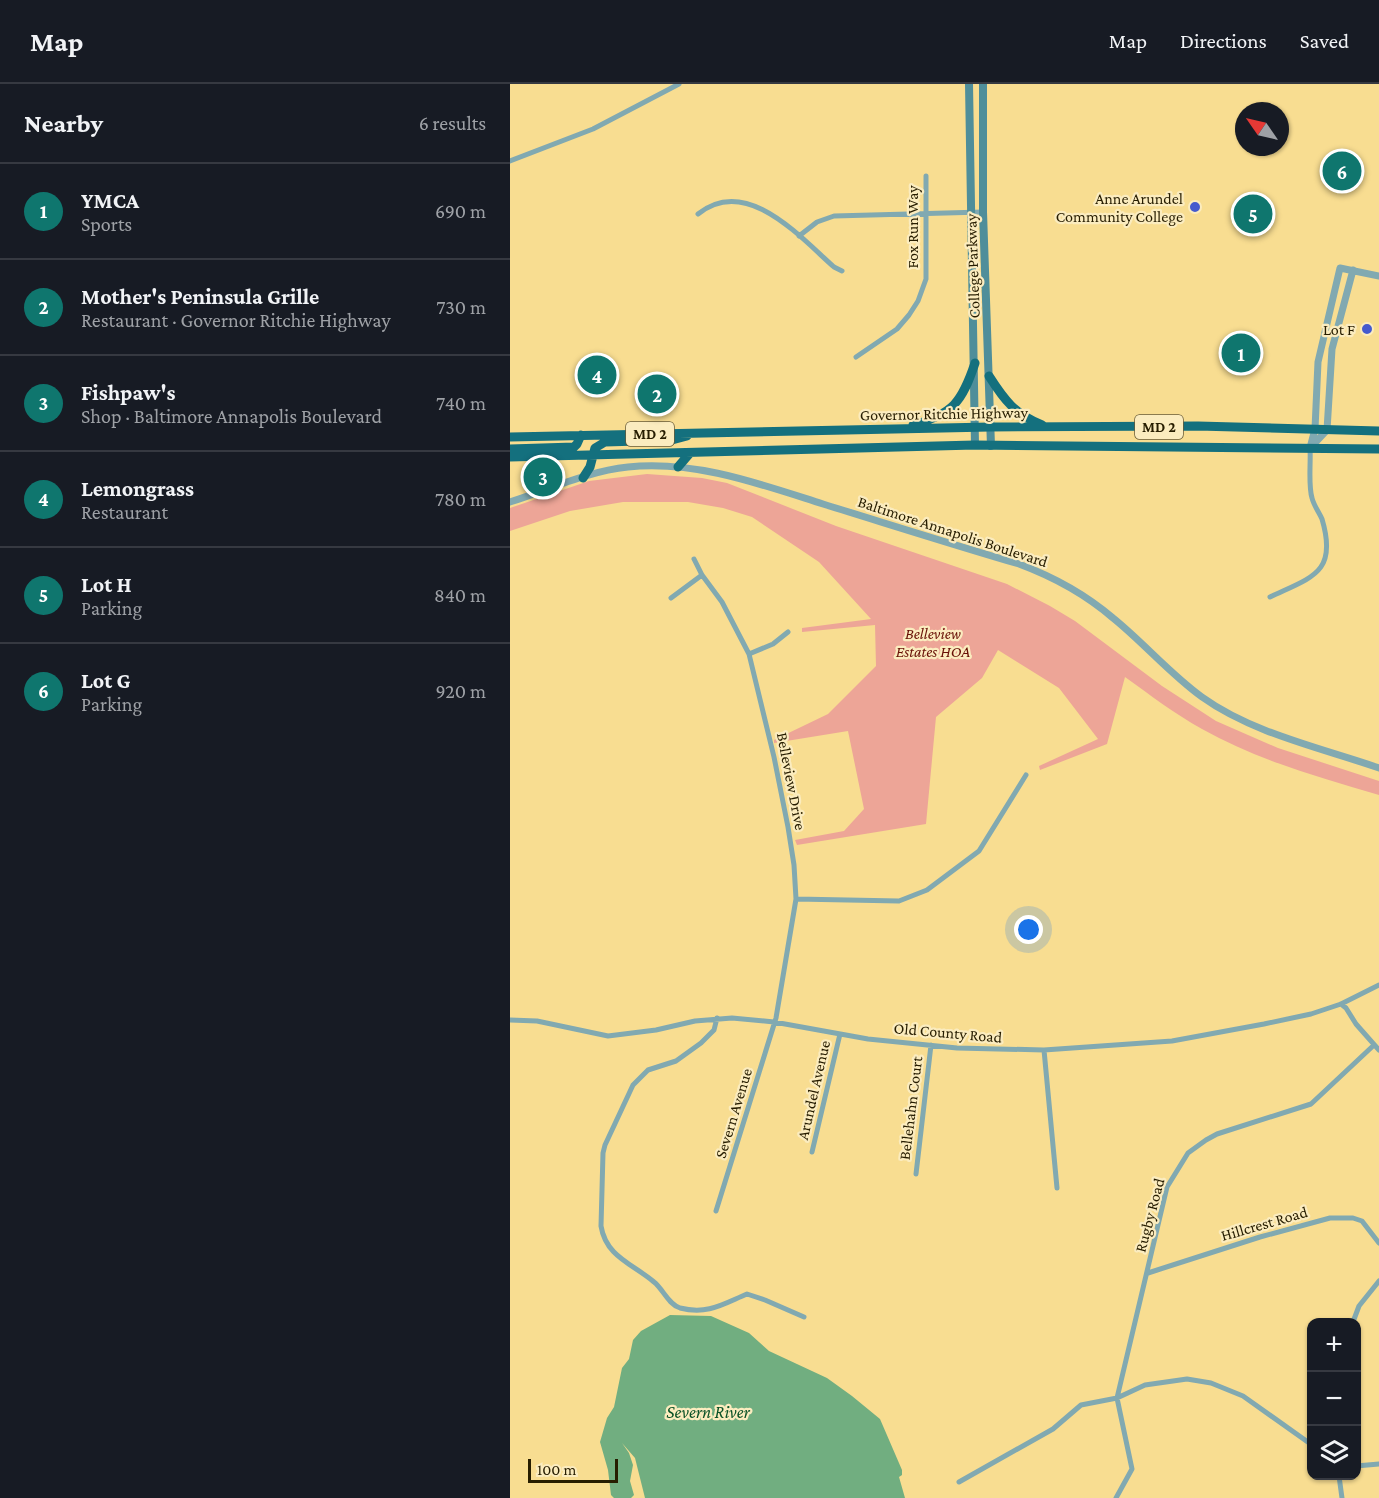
<!DOCTYPE html>
<meta charset="utf-8">
<style>
:root{--surface:#171b24;--page:#20242c;--text:#f1f3f6;--muted:#9ea1a6;--line:#363941;--accent:#0f766e}
body{margin:0;font-family:"Crimson Pro",serif;background:var(--page);color:var(--text)}
.controls{position:absolute;right:18px;bottom:18px;display:grid;overflow:hidden;border-radius:12px;box-shadow:0 2px 4px #0004}
.controls button{width:54px;height:54px;display:grid;place-items:center;padding:0;border:0;border-bottom:2px solid var(--line);background:var(--surface);color:var(--text);font:30px sans-serif}
.compass{position:absolute;left:725px;top:18px;width:54px;height:54px;border-radius:50%;background:var(--surface);box-shadow:0 2px 4px #0004;rotate:304deg}
.scale{position:absolute;left:18px;bottom:15px;width:90px;box-sizing:border-box;padding-left:6px;border:3px solid #271d00;border-top:0;font-size:16px;line-height:21px;white-space:nowrap;color:#271d00;-webkit-text-stroke:4px #fbecbf;paint-order:stroke}
.you{position:absolute;left:519px;top:846px;width:21px;height:21px;margin:-15px;border:4px solid #fff;border-radius:50%;background:#1a73e8;box-shadow:0 0 0 9px #1a73e833}
.badge{display:grid;place-items:center;width:39px;height:39px;border-radius:50%;background:var(--accent);color:#fff;font-size:20px;font-weight:700}
.pin{position:absolute;translate:-50% -50%;border:3px solid #fff;box-shadow:0 2px 6px #0006}
.list{margin:0;padding:0;list-style:none}
h2{display:flex;justify-content:space-between;align-items:center;height:78px;margin:0;padding:0 24px;font-size:26px}
h2 small{font-size:20px;font-weight:400;color:var(--muted)}
.list li{display:grid;grid-template-columns:39px 1fr auto;gap:18px;align-items:center;box-sizing:border-box;height:96px;padding:0 24px;border-top:2px solid var(--line)}
.list b{display:block;font-size:22px;white-space:nowrap}
.list p{margin:0;font-size:20px;white-space:nowrap;color:var(--muted)}
.list em{font-size:20px;font-style:normal;color:var(--muted)}
.icon{flex:none;width:33px;height:33px;fill:none;stroke:currentColor;stroke-width:2;stroke-linecap:round;stroke-linejoin:round}
.map{position:relative;flex:none;width:869px;height:1414px;overflow:hidden}
header{display:flex;align-items:center;gap:36px;box-sizing:border-box;height:84px;padding:0 30px;background:var(--surface);border-bottom:2px solid var(--line)}
header strong{font-size:28px}
nav{display:flex;gap:33px;margin-inline-start:auto;font-size:21px}
main{display:flex}
aside{flex:1;background:var(--surface)}
.map>svg:first-child{display:block}
.green{fill:#eda597}
.water{fill:#71ae80}
.lines{fill:none;stroke-linecap:round;stroke-linejoin:round}
.minor{stroke:#81a9b1;stroke-width:5}
.tertiary{stroke:#81a9b1;stroke-width:7}
.secondary{stroke:#4f8e9a;stroke-width:8}
.trunk{stroke:#14707e;stroke-width:9}
.poi-dot{fill:#455ace;stroke:#fbecbf;stroke-width:2}
.labels{text-anchor:middle;stroke-width:4.5;stroke-linejoin:round;paint-order:stroke}
.shield{fill:#fbecbf;stroke:#675b39;stroke-width:1.5}
.shield-label{font-size:15px;font-weight:bold;fill:#271d00}
.poi-label{font-size:16px;fill:#271d00;stroke:#fbecbf;text-anchor:end}
.street-label{font-size:16px;fill:#271d00;stroke:#fbecbf}
.park-label{font-size:16px;font-style:italic;fill:#681006;stroke:#fbecbf}
.water-label{font-size:18px;font-style:italic;fill:#095126;stroke:#fbecbf}
</style>
<header>
<strong>Map</strong>
<nav><a>Map</a><a>Directions</a><a>Saved</a></nav>
</header>
<main>
<aside>
<h2>Nearby<small>6 results</small></h2>
<ul class="list">
<li><span class="badge">1</span><div><b>YMCA</b><p>Sports</p></div><em>690 m</em></li>
<li><span class="badge">2</span><div><b>Mother's Peninsula Grille</b><p>Restaurant · Governor Ritchie Highway</p></div><em>730 m</em></li>
<li><span class="badge">3</span><div><b>Fishpaw's</b><p>Shop · Baltimore Annapolis Boulevard</p></div><em>740 m</em></li>
<li><span class="badge">4</span><div><b>Lemongrass</b><p>Restaurant</p></div><em>780 m</em></li>
<li><span class="badge">5</span><div><b>Lot H</b><p>Parking</p></div><em>840 m</em></li>
<li><span class="badge">6</span><div><b>Lot G</b><p>Parking</p></div><em>920 m</em></li>
</ul>
</aside>
<div class="map">
<svg width="869" height="1414" viewBox="0 0 869 1414">
<rect width="100%" height="100%" fill="#f8dd91"/>
<path class="green" d="M137,390l55,4 25,5 109,43 171,58 43,22 25,15 87,65 54,35 62,27 101,33v14c-61,-18 -122,-35 -177,-66 -27,-15 -52,-34 -77,-52l-18,67 -67,26 -1,-4 59,-27 -39,-51 -61,-38 -16,28 -46,39 -10,107 -129,21 -2,-5 49,-9 20,-22 -16,-78 -74,12v-3l54,-26 48,-48 -1,-41 -73,7v-4l69,-9 -52,-57 -67,-45 -29,-9 -35,-6h-65l-53,9 -60,20v-23l79,-27z"/>
<path class="water" d="M160,1231l41,1 38,17 20,18 58,27 25,18 28,23 22,51v5l-3,2 6,21h-260l-10,-40 -13,-15 7,10 4,12 -3,16 4,14 -3,3h-17l-3,-3 -3,-25 -8,-28 7,-24 7,-11 8,-39 7,-9 4,-19 8,-9z"/>
<g class="lines">
<path class="minor" d="M0,77l83,-32 86,-45
M188,130c48,-39 101,22 136,53l8,4
M289,152l18,-14 17,-6 149,-4
M346,273l41,-28 12,-14 9,-14 8,-22v-103
M184,475l8,16 20,27 27,52 25,103 14,70 6,38 2,34 -20,119 -60,193
M760,513c42,-20 68,-24 52,-78 -3,-7 -8,-13 -10,-21 -4,-13 -1,-36 -2,-50
M161,514l31,-23
M239,570l24,-10 15,-12
M286,815l103,2 28,-11 52,-39 47,-76
M831,920l5,4 10,16 23,26
M207,934l-3,12 -13,13 -25,18 -28,9 -15,15 -28,60 -2,8 -2,73c5,31 32,38 53,56 9,7 14,22 26,26 28,7 43,-4 67,-14l18,6 39,17
M0,936l27,1 71,15 48,-6 39,-9 37,-3 42,4 94,17 89,9 87,2 128,-9 92,-17 47,-10 30,-10 38,-19
M534,966l13,138
M302,1068l28,-118
M406,1090l15,-129
M638,1189l112,-36 70,-19h23l9,3 17,22
M843,1238l6,-16 20,-25
M846,1382l23,-2
M829,1392l3,22
M449,1398l94,-53 28,-24 36,-7 28,-13 42,-6 24,4 32,13 69,49
M606,1414l16,-29 -15,-71 50,-211 21,-34 18,-13 11,-6 94,-30 63,-59"/>
<path class="tertiary" d="M801,363l16,-17 5,-81 21,-79
M800,364l5,-19 3,-67 22,-94 39,8
M0,418c38,-12 78,-31 118,-35 67,-7 132,17 195,37 65,20 131,41 196,60 35,13 66,30 94,54 31,25 57,56 89,79 50,36 119,51 177,71"/>
<path class="secondary" d="M459,0l6,361
M473,0v128l8,234"/>
<path class="trunk" d="M479,292c16,25 25,37 53,49
M403,341c40,-11 49,-23 62,-62
M0,353l480,-10 208,-1 181,5
M0,365l64,-2 3,-3 4,-9
M0,373l465,-12 404,4
M168,383l12,-14
M73,394l7,-11 5,-19 10,-6 67,-2 15,-4"/>
</g>
<g class="poi-dot">
<circle cx="685" cy="123" r="6"/>
<circle cx="857" cy="245" r="6"/>
</g>
<g class="labels">
<g class="shield">
<rect x="625" y="331" width="48" height="24" rx="4.5"/>
<rect x="116" y="338" width="48" height="24" rx="4.5"/>
</g>
<g class="shield-label">
<text x="649" y="348">MD 2</text>
<text x="140" y="355">MD 2</text>
</g>
<g class="poi-label">
<text x="673" y="120">Anne Arundel<tspan x="673" dy="18">Community College</tspan></text>
<text x="845" y="251">Lot F</text>
</g>
<g class="street-label">
<text transform="translate(402 143) rotate(-90)" y="6">Fox Run Way</text>
<text transform="translate(462 182) rotate(-92)" y="6">College Parkway</text>
<text transform="translate(434 329) rotate(-1)" y="6">Governor Ritchie Highway</text>
<text transform="translate(443 447) rotate(18)" y="6">Baltimore Annapolis Boulevard</text>
<text transform="translate(282 697) rotate(79)" y="6">Belleview Drive</text>
<text transform="translate(438 948) rotate(5)" y="6">Old County Road</text>
<text transform="translate(303 1006) rotate(-77)" y="6">Arundel Avenue</text>
<text transform="translate(400 1024) rotate(-83)" y="6">Bellehahn Court</text>
<text transform="translate(223 1029) rotate(-73)" y="6">Severn Avenue</text>
<text transform="translate(639 1131) rotate(-75)" y="6">Rugby Road</text>
<text transform="translate(754 1139) rotate(-16)" y="6">Hillcrest Road</text>
</g>
<g class="park-label">
<text x="423" y="555">Belleview<tspan x="423" dy="18">Estates HOA</tspan></text>
</g>
<g class="water-label">
<text x="198" y="1334">Severn River</text>
</g>
</g>
</svg>
<div class="controls">
<button>+</button>
<button>−</button>
<button><svg class="icon" aria-label="layers" viewBox="0 0 24 24"><path d="M12 4l9 5-9 5-9-5zM3 14l9 5 9-5"/></svg></button>
</div>
<svg class="compass" viewBox="-18 -18 36 36"><path d="M0-13l5 13h-10z" fill="#e53935"/><path d="M0 13l5-13h-10z" fill="#9ea1a6"/></svg>
<div class="scale">100 m</div>
<div class="you"></div>
<div class="pin badge" style="left:731px;top:269px">1</div>
<div class="pin badge" style="left:147px;top:310px">2</div>
<div class="pin badge" style="left:33px;top:393px">3</div>
<div class="pin badge" style="left:87px;top:291px">4</div>
<div class="pin badge" style="left:743px;top:130px">5</div>
<div class="pin badge" style="left:832px;top:87px">6</div>
</div>
</main>
